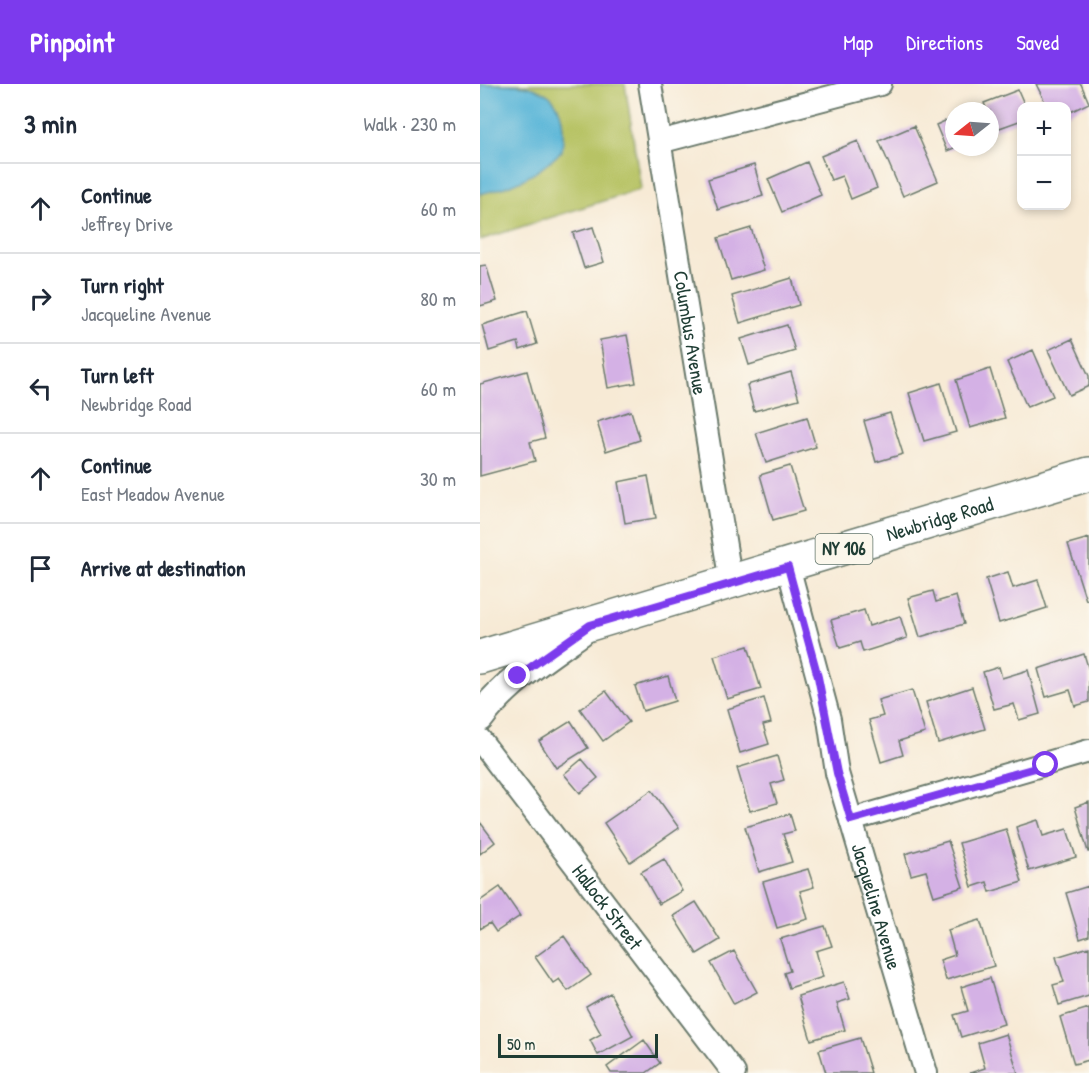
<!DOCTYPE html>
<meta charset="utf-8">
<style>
:root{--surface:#fff;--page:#f6f6f7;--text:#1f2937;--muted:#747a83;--line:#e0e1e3;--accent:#7c3aed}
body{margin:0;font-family:"Patrick Hand",sans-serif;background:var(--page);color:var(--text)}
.controls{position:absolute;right:18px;top:18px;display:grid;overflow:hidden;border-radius:12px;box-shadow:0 3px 9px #0003}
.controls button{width:54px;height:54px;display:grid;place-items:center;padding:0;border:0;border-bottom:2px solid var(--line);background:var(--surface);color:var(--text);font:30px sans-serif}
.compass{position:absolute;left:465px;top:18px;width:54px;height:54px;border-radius:50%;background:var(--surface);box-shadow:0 3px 9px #0003;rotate:253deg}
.scale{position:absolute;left:18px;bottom:15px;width:160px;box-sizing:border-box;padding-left:6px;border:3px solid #1f3d34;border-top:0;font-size:16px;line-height:21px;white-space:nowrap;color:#1f3d34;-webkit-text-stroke:4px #fbf7ec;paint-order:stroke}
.stop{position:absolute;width:18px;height:18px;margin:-14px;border:4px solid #7c3aed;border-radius:50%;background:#fff}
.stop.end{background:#7c3aed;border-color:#fff;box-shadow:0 2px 6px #0008}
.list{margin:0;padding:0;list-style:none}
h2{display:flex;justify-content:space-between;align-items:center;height:78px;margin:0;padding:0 24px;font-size:26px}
h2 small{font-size:20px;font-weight:400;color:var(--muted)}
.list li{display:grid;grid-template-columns:39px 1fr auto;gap:18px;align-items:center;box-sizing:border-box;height:90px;padding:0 24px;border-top:2px solid var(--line)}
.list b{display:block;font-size:22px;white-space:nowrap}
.list p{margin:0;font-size:20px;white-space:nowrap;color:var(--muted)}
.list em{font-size:20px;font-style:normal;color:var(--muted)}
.icon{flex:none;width:33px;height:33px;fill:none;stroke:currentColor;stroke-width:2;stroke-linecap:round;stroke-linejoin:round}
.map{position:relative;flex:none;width:609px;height:989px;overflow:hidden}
header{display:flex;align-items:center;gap:36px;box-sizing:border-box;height:84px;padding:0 30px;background:var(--accent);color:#fff}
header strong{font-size:28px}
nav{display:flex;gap:33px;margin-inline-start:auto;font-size:21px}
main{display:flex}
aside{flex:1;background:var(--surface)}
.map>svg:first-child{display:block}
.green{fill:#b7c365;stroke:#6b804c;stroke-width:1.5}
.water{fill:#5ab6d8;stroke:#3c7a86;stroke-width:1.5}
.building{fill:#d4b1e5}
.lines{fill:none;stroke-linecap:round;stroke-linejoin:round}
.minor-casing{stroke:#6b7a6c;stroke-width:26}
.tertiary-casing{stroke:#6b7a6c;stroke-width:32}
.primary-casing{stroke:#6b7a6c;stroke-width:36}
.minor{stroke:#fff;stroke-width:22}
.tertiary{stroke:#fff;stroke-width:28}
.primary{stroke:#fff;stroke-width:33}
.route{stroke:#7c3aed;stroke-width:8}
.labels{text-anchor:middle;stroke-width:5;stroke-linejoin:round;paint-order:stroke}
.shield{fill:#fbf7ec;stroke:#61756b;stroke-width:1.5}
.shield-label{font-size:18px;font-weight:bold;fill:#1f3d34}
.street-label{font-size:20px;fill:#1f3d34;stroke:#fbf7ec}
</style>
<header>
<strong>Pinpoint</strong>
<nav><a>Map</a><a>Directions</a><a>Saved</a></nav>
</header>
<main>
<aside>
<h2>3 min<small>Walk · 230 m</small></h2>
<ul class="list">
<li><svg class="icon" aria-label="ahead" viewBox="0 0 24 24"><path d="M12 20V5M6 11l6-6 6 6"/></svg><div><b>Continue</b><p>Jeffrey Drive</p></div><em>60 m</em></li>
<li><svg class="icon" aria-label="right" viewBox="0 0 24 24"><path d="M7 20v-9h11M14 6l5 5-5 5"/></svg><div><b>Turn right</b><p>Jacqueline Avenue</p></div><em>80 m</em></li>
<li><svg class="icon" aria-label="left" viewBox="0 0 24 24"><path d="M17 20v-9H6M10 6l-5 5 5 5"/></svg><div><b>Turn left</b><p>Newbridge Road</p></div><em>60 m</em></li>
<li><svg class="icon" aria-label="ahead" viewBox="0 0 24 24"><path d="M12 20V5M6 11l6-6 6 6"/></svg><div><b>Continue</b><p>East Meadow Avenue</p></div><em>30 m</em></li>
<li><svg class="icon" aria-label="arrive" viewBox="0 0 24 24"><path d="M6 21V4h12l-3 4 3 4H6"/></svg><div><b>Arrive at destination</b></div></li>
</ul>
</aside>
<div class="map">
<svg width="609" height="989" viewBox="0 0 609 989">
<rect width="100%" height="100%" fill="#fbf7ec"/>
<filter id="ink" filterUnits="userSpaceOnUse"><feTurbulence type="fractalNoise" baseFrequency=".0167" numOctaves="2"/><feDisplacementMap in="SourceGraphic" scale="12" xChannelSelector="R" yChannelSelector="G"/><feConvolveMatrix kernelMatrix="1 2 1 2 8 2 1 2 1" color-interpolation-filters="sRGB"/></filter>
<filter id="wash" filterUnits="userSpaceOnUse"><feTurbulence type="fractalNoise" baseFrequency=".008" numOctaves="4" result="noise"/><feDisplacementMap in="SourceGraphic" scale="24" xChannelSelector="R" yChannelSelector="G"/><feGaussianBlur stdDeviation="1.35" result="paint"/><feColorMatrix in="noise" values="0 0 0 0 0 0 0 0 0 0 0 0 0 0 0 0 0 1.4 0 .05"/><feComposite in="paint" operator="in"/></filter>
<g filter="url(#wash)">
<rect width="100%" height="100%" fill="#f7ead5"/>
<path class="green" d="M0,0h145l16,105 -161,51z"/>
<path class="water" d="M0,0c54,0 90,0 82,67 -26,25 -47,35 -82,43z"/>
<g id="blocks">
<path class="building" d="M556,0h45l8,19 -23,11v-8h-19z
M538,6l7,16h-3v14l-28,10 -4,-19h-3l-3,-8z
M474,33v31l-7,3 -11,-26z
M434,42l24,55 -35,15 -24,-55z
M378,57l19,47 -26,11 -9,-23 -11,4 -10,-24z
M327,78l14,33 -39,17 -14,-33z
M274,81l9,31 -45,14 -10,-31z
M113,143l11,35 -20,6 -11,-35z
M271,144l13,42 -33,10 -13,-42z
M6,181l11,36 -17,5v-40z
M312,194l7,27 -59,18 -8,-27z
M47,227l10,33 -17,6 -2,-8 -29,9 -7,-26z
M307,241l8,26 -46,14 -8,-26z
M147,251l9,48 -28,5 -8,-48z
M592,255l17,37v10l-20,9 -21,-45z
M553,266l20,46 -26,11 -20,-45z
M510,285l15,49 -35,10 -14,-48z
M47,287l18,67 -15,4 5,19 -55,15v-92z
M311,288l8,27 -45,12 -7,-26z
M461,299l15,49 -32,9 -15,-48z
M151,327l9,29 -34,11 -9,-29z
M410,329l13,41 -27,8 -12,-41z
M327,333l9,30 -50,16 -10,-30z
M310,382l14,45 -31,9 -13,-45z
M168,392l8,42 -31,5 -7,-41z
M609,454v61l-3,1 -18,-56z
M528,488l5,16 25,-8 9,28 -48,15 -13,-44z
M453,507l3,11 20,-6 8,28 -44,13 -12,-39z
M384,526l5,16 31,-10 7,22 -44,14 -3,-10 -20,6 -9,-28z
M268,562l13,43 -34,10 -13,-43z
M604,570l5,16v32l-14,4 -5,-16 -24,7 -8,-28z
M519,583l3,11 26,-8 12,44 -21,6 -5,-16 -20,5 -11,-37z
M188,592l7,25 -32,10 -8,-25z
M492,603l13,42 -47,14 -12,-41z
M432,606l13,43 -26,8 4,14 -22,7 -12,-42 14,-4 -5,-16z
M126,607l23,31 -26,19 -23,-32z
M284,614l7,25 -8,2 6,19 -29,9 -13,-44z
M91,637l17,27 -32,20 -17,-27z
M297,672l7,24 -13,4 6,19 -27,8 -13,-43z
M102,675l16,19 -18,15 -16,-19z
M172,706l27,38 -49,34 -26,-39z
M609,718v50h-1l-13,-45z
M310,730l5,17 -12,3 9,28 -33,10 -14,-45z
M558,736l5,16 24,-7 9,28 -47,14 -13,-44z
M0,738l15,20 -15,12z
M526,745l16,53 -32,10 -3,-10 -15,5 -13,-44z
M468,757l15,46 -29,9 -8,-25 -15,4 -6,-21z
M184,775l18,32 -23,13 -18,-32z
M328,785l6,18 -14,4 8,28 -31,9 -14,-46z
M609,802v50l-9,3 -14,-46z
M20,803l20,29 -24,16 -6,-9 -10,6v-28z
M216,818l24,38 -23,14 -24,-38z
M500,836l14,46 -48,14 -6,-20 15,-5 -7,-25z
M345,842l7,20 -16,5 7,26 -34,11 -5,-15 6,-2 -10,-32z
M84,852l27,39 -23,16 -9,-12 -6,4 -18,-26z
M609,863v49l-30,9 -6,-20 11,-3 -8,-25z
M254,867l23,41 -23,12 -23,-41z
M510,894l14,46 -43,13 -7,-22 14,-4 -7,-24z
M364,898l6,17 -13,4 8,27 -34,10 -13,-44z
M130,909l23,43 -35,19 -8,-15 11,-6 -15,-27z
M609,924v52l-15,4 -14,-47z
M526,950l12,39h-48l15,-5 -7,-25z
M380,954l11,35h-45l-7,-23z
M164,956l16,23 -14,10h-35l-4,-6z"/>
</g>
</g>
<g filter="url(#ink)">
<use href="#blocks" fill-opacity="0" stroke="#6b7a6c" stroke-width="1.5"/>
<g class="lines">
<defs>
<g id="minor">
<path id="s1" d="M170,0l81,499"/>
<path d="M179,58l221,-58"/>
<path id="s2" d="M308,482l41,153 8,54 89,300"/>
<path id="s3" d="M0,656l254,333"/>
<path d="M371,736l238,-69"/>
</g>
<path id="tertiary" d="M0,633c27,-36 63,-59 100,-85"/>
<g id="primary">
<path id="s4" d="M0,573l609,-183"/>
</g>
</defs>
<use href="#minor" class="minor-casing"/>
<use href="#tertiary" class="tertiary-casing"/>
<use href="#primary" class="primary-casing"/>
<use href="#minor" class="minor"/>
<use href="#tertiary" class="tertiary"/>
<use href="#primary" class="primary"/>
</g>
</g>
<g class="lines" filter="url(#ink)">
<path class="route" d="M38,592l72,-51 198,-58 30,110 19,96 14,47 195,-55"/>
</g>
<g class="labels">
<rect class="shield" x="335.5" y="450" width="57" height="30" rx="4.5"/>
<g class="shield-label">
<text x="364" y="471">NY 106</text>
</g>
<g class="street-label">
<text dy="7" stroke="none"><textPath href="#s1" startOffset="252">Columbus Avenue</textPath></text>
<text dy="7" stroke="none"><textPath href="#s4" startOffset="480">Newbridge Road</textPath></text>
<text dy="7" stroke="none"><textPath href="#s3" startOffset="210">Hallock Street</textPath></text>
<text dy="7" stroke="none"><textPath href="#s2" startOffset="352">Jacqueline Avenue</textPath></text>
</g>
</g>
</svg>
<div class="controls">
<button>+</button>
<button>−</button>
</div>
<svg class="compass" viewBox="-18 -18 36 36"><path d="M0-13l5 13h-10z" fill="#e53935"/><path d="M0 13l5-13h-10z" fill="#747a83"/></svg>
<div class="scale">50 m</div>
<div class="stop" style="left:566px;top:681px"></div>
<div class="stop end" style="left:38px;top:592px"></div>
</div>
</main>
